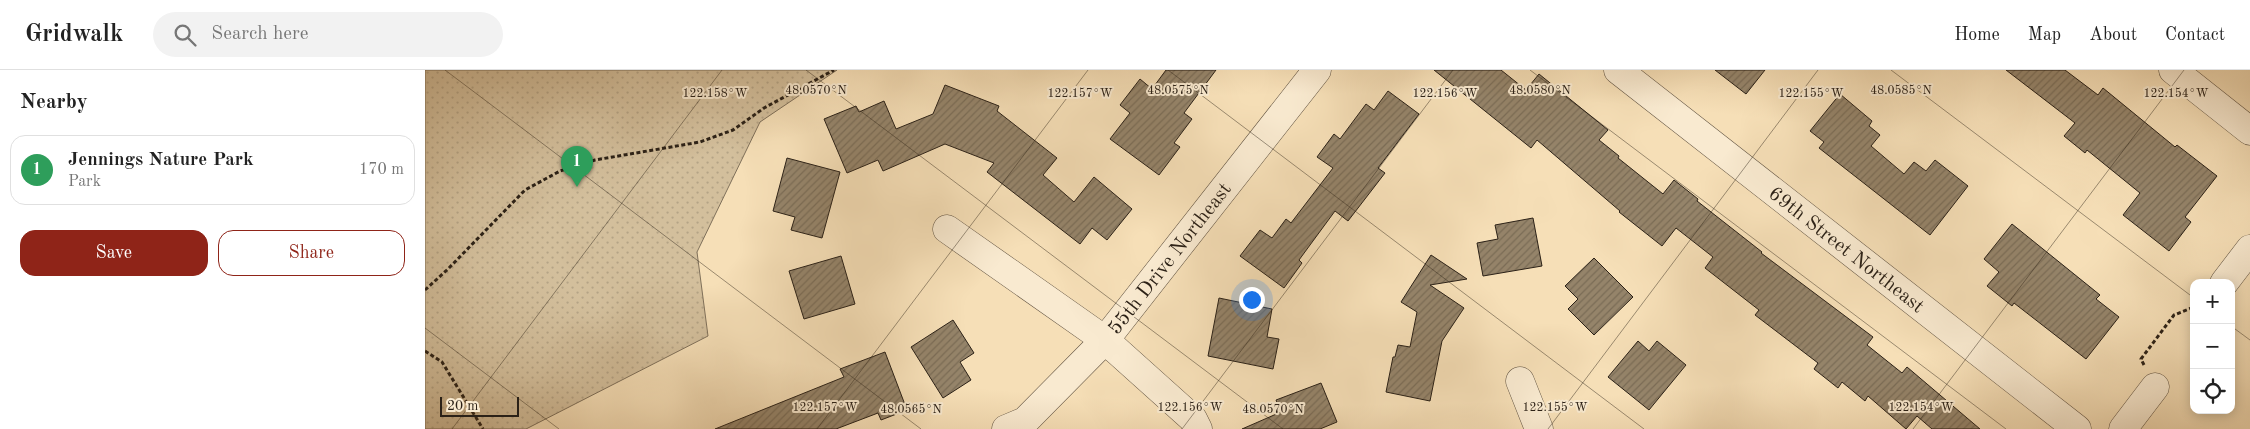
<!DOCTYPE html>
<meta charset="utf-8">
<style>
:root{--surface:#fff;--page:#f2f2f2;--text:#222;--muted:#767676;--line:#e0e0e0;--accent:#8f2418}
body{margin:0;font-family:"Old Standard TT",serif;background:var(--page);color:var(--text)}
.controls{position:absolute;right:15px;bottom:15px;display:grid;overflow:hidden;border-radius:10px;box-shadow:0 2px 12px #0003}
.controls button{width:45px;height:45px;display:grid;place-items:center;padding:0;border:0;border-bottom:1px solid var(--line);background:var(--surface);color:var(--text);font:25px sans-serif}
.scale{position:absolute;left:15px;bottom:12px;width:79px;box-sizing:border-box;padding-left:5px;border:2px solid #2b2117;border-top:0;font-size:14px;line-height:18px;white-space:nowrap;color:#2b2117;-webkit-text-stroke:4px #f9ead0;paint-order:stroke}
.you{position:absolute;left:826px;top:229px;width:18px;height:18px;margin:-12px;border:4px solid #fff;border-radius:50%;background:#1a73e8;box-shadow:0 0 0 8px #1a73e833}
.badge{display:grid;place-items:center;width:32px;height:32px;border-radius:50%;background:var(--accent);color:#fff;font-size:16px;font-weight:700}
.pin{position:absolute;translate:-50% -41px;filter:drop-shadow(0 1px 2px #0008)}
.pin::after{content:'';position:absolute;top:26px;width:18px;height:15px;background:inherit;clip-path:polygon(0 0,100% 0,50% 100%)}
.list{margin:0;padding:0;list-style:none}
h2{display:flex;justify-content:space-between;align-items:center;height:65px;margin:0;padding:0 20px;font-size:21px}
h2 small{font-size:16px;font-weight:400;color:var(--muted)}
.list li{display:grid;grid-template-columns:32px 1fr auto;gap:15px;align-items:center;box-sizing:border-box;height:70px;margin:0 10px 10px;padding:0 10px;border:1px solid var(--line);border-radius:15px}
.list b{display:block;font-size:19px;white-space:nowrap}
.list p{margin:0;font-size:16px;white-space:nowrap;color:var(--muted)}
.list em{font-size:16px;font-style:normal;color:var(--muted)}
.actions{display:flex;gap:10px;padding:15px 20px}
.actions a{flex:1;padding:11px 0;border:1px solid var(--accent);border-radius:15px;text-align:center;font-size:18px;color:var(--accent)}
.actions .main{background:var(--accent);color:#fff}
.icon{flex:none;width:28px;height:28px;fill:none;stroke:currentColor;stroke-width:2;stroke-linecap:round;stroke-linejoin:round}
.map{position:relative;flex:none;width:1825px;height:359px;overflow:hidden}
header{display:flex;align-items:center;gap:30px;box-sizing:border-box;height:70px;padding:0 25px;background:var(--surface);border-bottom:1px solid var(--line)}
header strong{font-size:24px}
nav{display:flex;gap:28px;margin-inline-start:auto;font-size:18px}
.search{width:350px;height:45px;background:var(--page);display:flex;align-items:center;gap:12px;box-sizing:border-box;padding:0 18px;border-radius:28px;color:var(--muted);font-size:19px}
main{display:flex}
aside{flex:1;background:var(--surface)}
.map>svg:first-child{display:block}
.park{fill:url(#park-dots);stroke:#7f705a}
.building{fill:url(#building-hatch);stroke:#2b2117}
.lines{fill:none;stroke-linecap:round;stroke-linejoin:round}
.street-casing{stroke:#5e503f;stroke-width:29}
.path{stroke:#2b2117;stroke-width:3;stroke-dasharray:4 2.5;stroke-linecap:butt}
.street{stroke:#f9ead0;stroke-width:28}
.ticks{fill:none;stroke:#2b2117;stroke-width:1;stroke-opacity:0.45}
.labels{text-anchor:middle;stroke-width:4;stroke-linejoin:round;paint-order:stroke}
.street-label{font-size:20px;fill:#2b2117;stroke:#f9ead0}
.ticks-label{font-size:12px;text-anchor:middle;fill:#2b2117;stroke:#f9ead0;stroke-width:4;stroke-linejoin:round;paint-order:stroke}
</style>
<header>
<strong>Gridwalk</strong>
<div class="search"><svg class="icon" aria-label="search" viewBox="0 0 24 24"><circle cx="10" cy="10" r="6"/><path d="M15 15l6 6"/></svg>Search here</div>
<nav><a>Home</a><a>Map</a><a>About</a><a>Contact</a></nav>
</header>
<main>
<aside>
<h2>Nearby<small></small></h2>
<ul class="list">
<li><span class="badge" style="background:#2e9e5b">1</span><div><b>Jennings Nature Park</b><p>Park</p></div><em>170 m</em></li>
</ul>
<div class="actions"><a class="main">Save</a><a>Share</a></div>
</aside>
<div class="map">
<svg width="1825" height="359" viewBox="0 0 1825 359">
<defs>
<pattern id="park-dots" width="8" height="8" patternUnits="userSpaceOnUse" patternTransform="scale(1.25)"><rect width="8" height="8" fill="#d3bf9c"/><path d="M2 2h.1M6 6h.1" fill="none" stroke="#b5a486" stroke-width="1.8" stroke-linecap="round"/></pattern>
<pattern id="building-hatch" width="6" height="6" patternUnits="userSpaceOnUse" patternTransform="scale(1.25)"><rect width="6" height="6" fill="#95846a"/><path d="M-1 1l2-2M0 6l6-6M5 7l2-2" fill="none" stroke="#7a6c56"/></pattern>
</defs>
<rect width="100%" height="100%" fill="#f6dfb7"/>
<filter id="stains"><feTurbulence type="fractalNoise" baseFrequency=".004" numOctaves="4"/><feColorMatrix values="0 0 0 0 .2 0 0 0 0 .09 0 0 0 0 .02 0 0 0 .5 -.17"/></filter>
<radialGradient id="worn" r=".72"><stop offset=".6" stop-color="#630" stop-opacity="0"/><stop offset="1" stop-color="#630" stop-opacity=".3"/></radialGradient>
<path class="park" d="M0,0h412l-77,52 -63,130 11,84 -182,93h-101z"/>
<path class="building" d="M741,0h50l-32,43 8,6 -18,24 6,4 -21,28 -49,-36 20,-26 -10,-8 20,-26 12,10z
M1009,0h67l25,20 13,-16 69,56 -9,10 20,16 -1,2 45,36 11,-14 24,19 -1,2 65,51 -1,1 112,84 -6,8 35,28 5,-6 73,62h-48l-15,-13 -11,13 -38,-33 -3,5 -23,-19 -4,6 -24,-19 4,-6 -63,-48 4,-5 -54,-42 8,-11 -37,-29 -14,18 -43,-34 1,-1 -83,-71 -6,8z
M1290,0h50l-19,24z
M1581,0h59l33,25 5,-7 72,59 2,-2 40,31 -32,41 6,5 -22,29 -46,-36 17,-22 -53,-43 -2,3 -21,-17 11,-13z
M520,15l54,21 -2,5 60,47 -14,17 31,27 20,-25 38,32 -25,31 -15,-12 -12,16 -93,-72 7,-9 -49,-19 -62,27 -5,-11 -31,13 -23,-54 32,-13 3,6 25,-11 12,28 37,-15z
M963,21l31,23 -41,54 7,5 -37,48 -13,-10 -36,49 3,3 -18,25 -44,-32 20,-26 12,8 14,-19 5,4 42,-55 -16,-11 17,-23 6,5 26,-35 8,6z
M1415,24l32,27 -3,5 11,9 -9,11 33,28 10,-12 12,9 9,-11 33,26 -38,49 -111,-87 5,-6 -14,-11z
M362,88l53,14 -18,66 -31,-8 4,-13 -22,-6z
M1108,148l9,48 -59,10 -6,-33 21,-4 -3,-14z
M1587,154l88,71 -4,4 23,18 -33,42 -72,-56 -2,3 -25,-20 12,-14 -15,-13z
M1006,185l36,24 -37,6 34,23 -22,33 -12,60 -44,-9 7,-35h2l3,-12 12,2 7,-35 -16,-10z
M416,186l14,48 -51,15 -15,-48z
M1169,188l39,39 -39,38 -26,-26 10,-10 -13,-13z
M794,228l53,11 -5,28 12,2 -6,30 -65,-13z
M528,250l21,33 -14,9 11,18 -28,18 -32,-51z
M1213,271l11,10 8,-10 29,24 -37,45 -41,-33z
M460,282l22,58 -26,10 -3,-7 -42,16h-121l129,-52 -4,-8z
M896,313l16,39 -17,7h-78l39,-17 -5,-12z"/>
<g class="lines">
<defs>
<path id="street" d="M1193,0l459,359
M1748,0l77,61
M522,159l158,111 88,79 5,10
M1799,213l26,-34
M1095,311l19,48
M581,359l19,-8 80,-81 212,-270
M1698,359l32,-42"/>
</defs>
<use href="#street" class="street-casing"/>
<path class="path" d="M0,220l23,-21 77,-79 35,-19 35,-11 105,-18 33,-12 31,-22 70,-38
M0,281l17,11 41,67
M1719,295l-3,-6 33,-44 20,-8"/>
<use href="#street" class="street"/>
</g>
<path class="ticks" d="M20,0l476,359M381,0l477,359M743,0l476,359M1105,0l476,359M1466,0l303,228M1806,256l19,14M0,258l134,101M27,359l270,-359M392,359l271,-359M757,359l271,-359M1123,359l270,-359M1488,359l271,-359"/>
<g class="labels">
<g class="street-label">
<text transform="translate(1422 179) rotate(38)" y="7">69th Street Northeast</text>
<text transform="translate(744 188) rotate(-52)" y="7">55th Drive Northeast</text>
</g>
</g>
<g class="ticks-label">
<text x="391" y="24">48.0570°N</text>
<text x="753" y="24">48.0575°N</text>
<text x="1115" y="24">48.0580°N</text>
<text x="1476" y="24">48.0585°N</text>
<text x="290" y="27">122.158°W</text>
<text x="655" y="27">122.157°W</text>
<text x="1020" y="27">122.156°W</text>
<text x="1386" y="27">122.155°W</text>
<text x="1751" y="27">122.154°W</text>
<text x="400" y="341">122.157°W</text>
<text x="765" y="341">122.156°W</text>
<text x="1130" y="341">122.155°W</text>
<text x="1496" y="341">122.154°W</text>
<text x="486" y="343">48.0565°N</text>
<text x="848" y="343">48.0570°N</text>
</g>
<rect width="100%" height="100%" filter="url(#stains)"/>
<rect width="100%" height="100%" fill="url(#worn)"/>
</svg>
<div class="controls">
<button>+</button>
<button>−</button>
<button><svg class="icon" aria-label="locate" viewBox="0 0 24 24"><circle cx="12" cy="12" r="6"/><path d="M12 2v4M12 18v4M2 12h4M18 12h4"/></svg></button>
</div>
<div class="scale">20 m</div>
<div class="you"></div>
<div class="pin badge" style="left:152px;top:117px;background:#2e9e5b">1</div>
</div>
</main>
